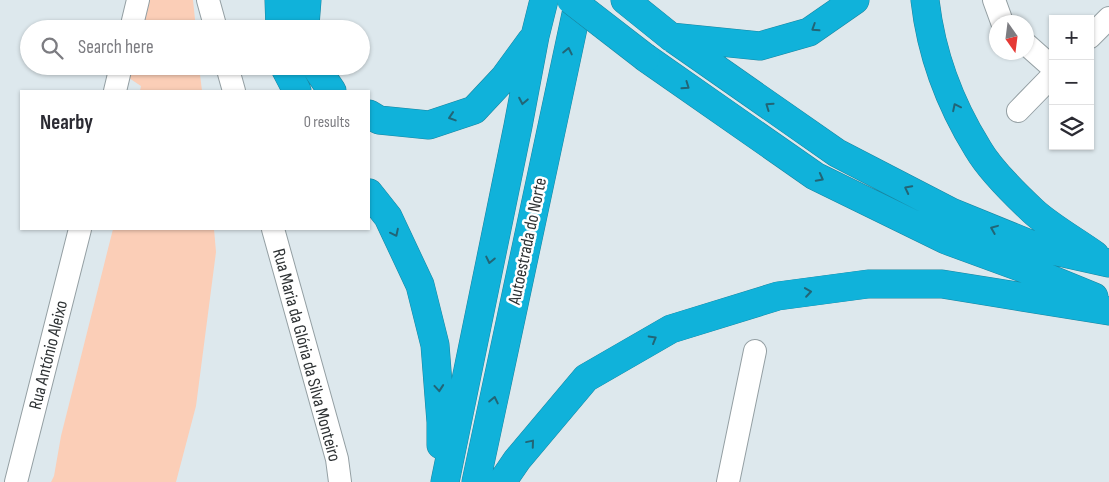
<!DOCTYPE html>
<meta charset="utf-8">
<style>
:root{--surface:#fff;--page:#f2f2f3;--text:#2b2b33;--muted:#7c7c81;--line:#e1e1e2}
body{margin:0;font-family:"Sofia Sans Condensed",sans-serif;background:var(--page);color:var(--text)}
.controls{position:absolute;right:15px;top:15px;display:grid;overflow:hidden;border-radius:0px;box-shadow:0 1px 4px #0004}
.controls button{width:45px;height:45px;display:grid;place-items:center;padding:0;border:0;border-bottom:1px solid var(--line);background:var(--surface);color:var(--text);font:25px sans-serif}
.compass{position:absolute;left:989px;top:15px;width:45px;height:45px;border-radius:50%;background:var(--surface);box-shadow:0 1px 4px #0004;rotate:166deg}
.list{margin:0;padding:0;list-style:none}
h2{display:flex;justify-content:space-between;align-items:center;height:65px;margin:0;padding:0 20px;font-size:21px}
h2 small{font-size:16px;font-weight:400;color:var(--muted)}
.icon{flex:none;width:28px;height:28px;fill:none;stroke:currentColor;stroke-width:2;stroke-linecap:round;stroke-linejoin:round}
.map{position:relative;flex:none;width:1109px;height:482px;overflow:hidden}
.search{position:absolute;background:var(--surface);box-shadow:0 1px 4px #0004;left:20px;top:20px;width:350px;height:55px;display:flex;align-items:center;gap:12px;box-sizing:border-box;padding:0 18px;border-radius:28px;color:var(--muted);font-size:19px}
.panel{position:absolute;background:var(--surface);box-shadow:0 1px 4px #0004;left:20px;top:90px;width:350px;height:140px;border-radius:0px}
.map>svg:first-child{display:block}
.green{fill:#fbceb7}
.lines{fill:none;stroke-linecap:round;stroke-linejoin:round}
.minor-casing{stroke:#949fa3;stroke-width:24}
.highway-casing{stroke:#1a85a0;stroke-width:29}
.minor{stroke:#fff;stroke-width:22}
.highway{stroke:#10b2da;stroke-width:28}
.highway-bridge-casing{stroke:#1a85a0;stroke-width:29;stroke-linecap:butt}
.highway-bridge{stroke:#10b2da;stroke-width:28}
.oneway{stroke:#226576}
.labels{text-anchor:middle;stroke-width:5;stroke-linejoin:round;paint-order:stroke}
.street-label{font-size:18px;fill:#2e3234;stroke:#fff}
</style>
<div class="map">
<svg width="1109" height="482" viewBox="0 0 1109 482">
<rect width="100%" height="100%" fill="#dde8ed"/>
<path class="green" d="M145,0h48l3,29h-58z
M129,66h70l3,25h-62l1,-5 -15,-10z
M113,229h101l2,23 -20,154 -20,76h-125l3,-6 7,-40z"/>
<g class="lines">
<defs>
<path id="minor" d="M208,0l8,29
M994,0l8,22
M131,29l7,-29
M1090,37l19,-19
M1026,44l27,24
M227,66l7,25
M115,91l6,-25
M1018,111l35,-36
M273,229l64,230 3,23
M16,482l64,-253
M728,482l27,-131"/>
<path id="highway" d="M279,0l1,29
M625,0l46,37 166,116 114,59 86,35 72,16
M925,0c6,53 25,104 53,149 11,19 39,47 55,62 16,15 44,31 62,44
M306,29l-1,-4 2,-25
M671,37l89,9 49,-14 46,-32
M646,58l169,118 131,64 82,30 66,27
M284,66l13,25
M315,66l17,25
M369,114l10,6 50,5 45,-15 30,-32 27,-37
M369,193l19,24 32,68 15,60 6,77v23
M445,482l73,-356 17,-90 9,-36
M476,482l103,-482
M502,482l15,-22 69,-82 85,-49 107,-33 90,-12h74l167,27"/>
</defs>
<use href="#minor" class="minor-casing"/>
<use href="#highway" class="highway-casing"/>
<use href="#minor" class="minor"/>
<use href="#highway" class="highway"/>
<defs>
<path id="highway-bridge" d="M571,0l75,58"/>
</defs>
<use href="#highway-bridge" class="highway-bridge-casing"/>
<use href="#highway-bridge" class="highway-bridge"/>
</g>
<defs><path id="oneway-chevron" d="M-2-3.5L2.5 0L-2 3.5" fill="none" stroke-width="1.6" stroke-linecap="round" stroke-linejoin="round" transform="scale(1.25)"/></defs>
<g class="oneway">
<use href="#oneway-chevron" transform="translate(815 28) rotate(147)"/>
<use href="#oneway-chevron" transform="translate(568 51) rotate(-78)"/>
<use href="#oneway-chevron" transform="translate(686 86) rotate(35)"/>
<use href="#oneway-chevron" transform="translate(523 101) rotate(101)"/>
<use href="#oneway-chevron" transform="translate(769 106) rotate(-145)"/>
<use href="#oneway-chevron" transform="translate(956 107) rotate(-116)"/>
<use href="#oneway-chevron" transform="translate(452 117) rotate(162)"/>
<use href="#oneway-chevron" transform="translate(820 178) rotate(28)"/>
<use href="#oneway-chevron" transform="translate(908 189) rotate(-153)"/>
<use href="#oneway-chevron" transform="translate(994 229) rotate(-158)"/>
<use href="#oneway-chevron" transform="translate(395 233) rotate(64)"/>
<use href="#oneway-chevron" transform="translate(490 260) rotate(102)"/>
<use href="#oneway-chevron" transform="translate(808 292) rotate(-8)"/>
<use href="#oneway-chevron" transform="translate(653 339) rotate(-30)"/>
<use href="#oneway-chevron" transform="translate(439 388) rotate(85)"/>
<use href="#oneway-chevron" transform="translate(494 400) rotate(-78)"/>
<use href="#oneway-chevron" transform="translate(531 443) rotate(-50)"/>
</g>
<g class="labels">
<g class="street-label">
<text transform="translate(527 241) rotate(-78)" y="6">Autoestrada do Norte</text>
<text transform="translate(48 355) rotate(-76)" y="6">Rua António Aleixo</text>
<text transform="translate(307 355) rotate(75)" y="6">Rua Maria da Glória da Silva Monteiro</text>
</g>
</g>
</svg>
<div class="controls">
<button>+</button>
<button>−</button>
<button><svg class="icon" aria-label="layers" viewBox="0 0 24 24"><path d="M12 4l9 5-9 5-9-5zM3 14l9 5 9-5"/></svg></button>
</div>
<svg class="compass" viewBox="-18 -18 36 36"><path d="M0-13l5 13h-10z" fill="#e53935"/><path d="M0 13l5-13h-10z" fill="#7c7c81"/></svg>
<div class="search"><svg class="icon" aria-label="search" viewBox="0 0 24 24"><circle cx="10" cy="10" r="6"/><path d="M15 15l6 6"/></svg>Search here</div>
<section class="panel">
<h2>Nearby<small>0 results</small></h2>
<ul class="list">
</ul>
</section>
</div>
